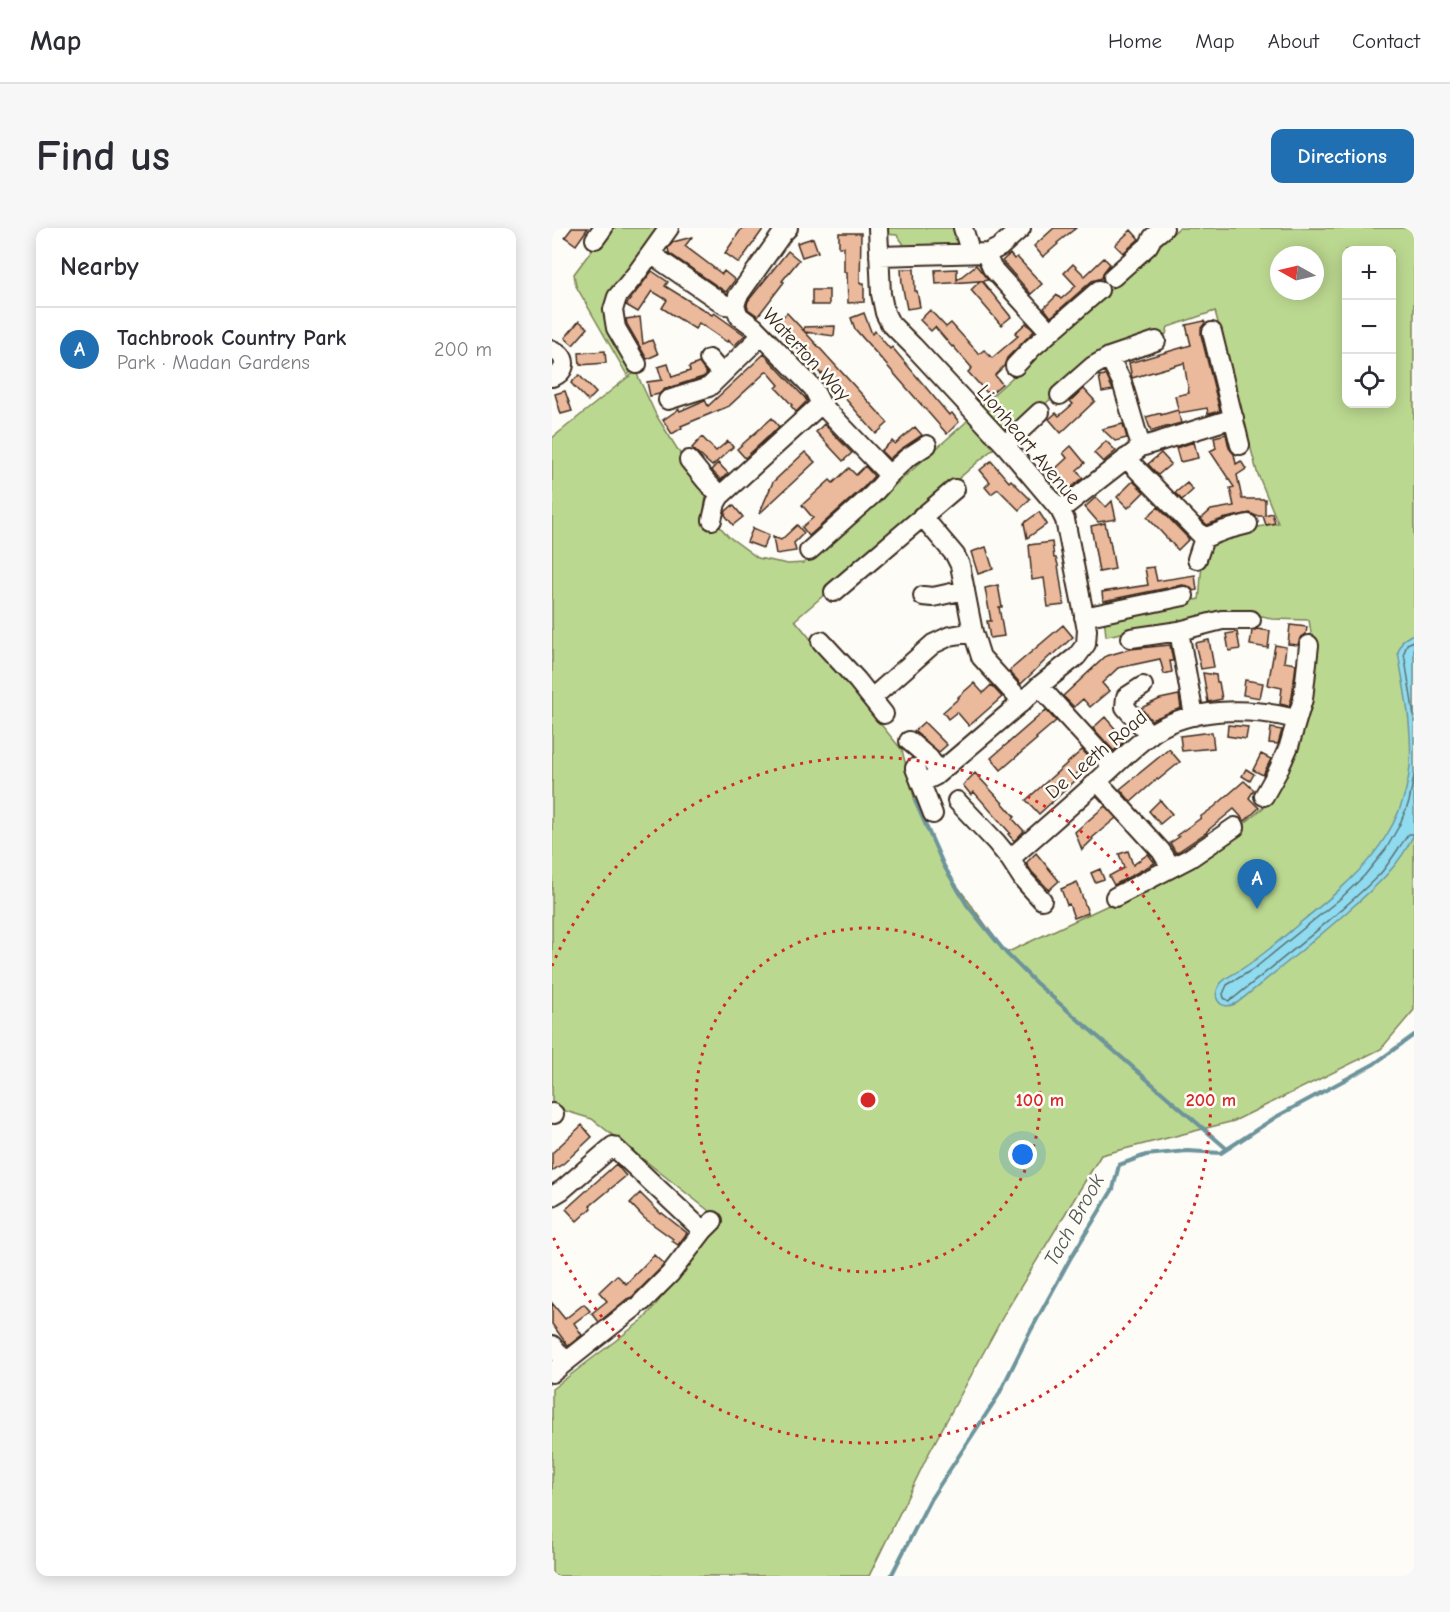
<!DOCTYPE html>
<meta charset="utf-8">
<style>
:root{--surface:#fff;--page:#f7f7f7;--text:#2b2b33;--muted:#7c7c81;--line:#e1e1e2;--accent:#1f6fb2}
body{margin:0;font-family:"Comic Neue",sans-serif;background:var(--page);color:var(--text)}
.controls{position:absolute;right:18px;top:18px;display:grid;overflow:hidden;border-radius:12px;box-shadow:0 3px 15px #0003}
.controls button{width:54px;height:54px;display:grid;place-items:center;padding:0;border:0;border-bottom:2px solid var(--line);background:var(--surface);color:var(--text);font:30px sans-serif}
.compass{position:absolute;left:718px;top:18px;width:54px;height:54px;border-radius:50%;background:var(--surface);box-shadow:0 3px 15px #0003;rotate:278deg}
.you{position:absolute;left:471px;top:927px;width:21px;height:21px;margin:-15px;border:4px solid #fff;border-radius:50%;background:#1a73e8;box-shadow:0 0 0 9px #1a73e833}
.badge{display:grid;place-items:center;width:39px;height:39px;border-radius:50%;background:var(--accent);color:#fff;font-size:20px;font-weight:700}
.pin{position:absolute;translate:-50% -50px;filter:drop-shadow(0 2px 3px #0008)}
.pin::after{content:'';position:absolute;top:32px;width:21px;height:18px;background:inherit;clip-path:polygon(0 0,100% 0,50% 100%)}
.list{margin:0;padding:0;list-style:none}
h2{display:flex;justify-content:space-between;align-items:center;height:78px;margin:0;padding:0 24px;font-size:26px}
h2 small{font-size:20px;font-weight:400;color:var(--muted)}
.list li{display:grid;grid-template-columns:39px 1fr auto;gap:18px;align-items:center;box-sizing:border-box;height:84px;padding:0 24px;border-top:2px solid var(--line)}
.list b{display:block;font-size:22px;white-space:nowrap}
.list p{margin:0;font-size:20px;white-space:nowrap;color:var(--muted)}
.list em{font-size:20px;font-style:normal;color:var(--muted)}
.icon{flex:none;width:33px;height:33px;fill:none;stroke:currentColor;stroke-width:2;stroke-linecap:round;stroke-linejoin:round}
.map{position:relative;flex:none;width:862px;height:1348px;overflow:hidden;border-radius:12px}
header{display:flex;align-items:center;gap:36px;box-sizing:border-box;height:84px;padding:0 30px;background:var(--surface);border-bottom:2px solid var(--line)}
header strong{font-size:28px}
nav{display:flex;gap:33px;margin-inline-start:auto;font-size:21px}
.intro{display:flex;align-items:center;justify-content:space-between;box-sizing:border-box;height:144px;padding:0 36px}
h1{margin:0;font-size:42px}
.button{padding:15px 27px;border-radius:12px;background:var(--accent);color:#fff;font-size:21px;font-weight:700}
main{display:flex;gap:36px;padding:0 36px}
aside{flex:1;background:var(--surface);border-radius:12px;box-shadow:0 3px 15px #0003}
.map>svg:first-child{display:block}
.green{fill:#bbd890;stroke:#7b8157;stroke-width:1.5;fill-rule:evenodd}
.water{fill:#8fdbef;stroke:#6d949b;stroke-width:1.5}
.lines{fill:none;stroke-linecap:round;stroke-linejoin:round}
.shore{stroke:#5d7172;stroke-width:1.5}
.stream{stroke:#6d949b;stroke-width:4}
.building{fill:#ebb99c;stroke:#3b2a1e;stroke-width:1.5}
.minor-casing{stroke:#3b2a1e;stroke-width:22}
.minor{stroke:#fdfcf7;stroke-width:18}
.ring{fill:none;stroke:#d62828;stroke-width:3;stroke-dasharray:3 6}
.labels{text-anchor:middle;stroke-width:5;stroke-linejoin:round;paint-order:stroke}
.street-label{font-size:20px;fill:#3b2a1e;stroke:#fdfcf7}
.water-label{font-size:21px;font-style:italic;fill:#505652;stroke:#fdfcf7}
.centre{fill:#d62828;stroke:#fdfcf7;stroke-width:3}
.ring-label{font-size:18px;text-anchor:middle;font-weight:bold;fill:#d62828;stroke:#fdfcf7;stroke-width:5;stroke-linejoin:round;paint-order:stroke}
</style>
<header>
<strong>Map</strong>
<nav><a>Home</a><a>Map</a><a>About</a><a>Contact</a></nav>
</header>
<div class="intro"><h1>Find us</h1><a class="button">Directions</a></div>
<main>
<aside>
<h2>Nearby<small></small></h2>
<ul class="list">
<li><span class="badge">A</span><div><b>Tachbrook Country Park</b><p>Park · Madan Gardens</p></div><em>200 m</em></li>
</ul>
</aside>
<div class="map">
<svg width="862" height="1348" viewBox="0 0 862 1348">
<rect width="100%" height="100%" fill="#fdfcf7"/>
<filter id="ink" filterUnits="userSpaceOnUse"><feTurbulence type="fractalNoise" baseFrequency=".0167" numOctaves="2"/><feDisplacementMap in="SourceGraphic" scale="12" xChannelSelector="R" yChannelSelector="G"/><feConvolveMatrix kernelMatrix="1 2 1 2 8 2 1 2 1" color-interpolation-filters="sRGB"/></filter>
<g filter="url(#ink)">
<path class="green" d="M56,0h56l-56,72 27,70 -8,5 -51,-89 -2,-12z
M332,0h73l5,17 -58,2 -1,-4 -6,-8 -13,-1z
M627,0h235v782l-33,39 -147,72 -133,34 -95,156 -77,142 -60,123h-317v-187l92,-70 79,-97 -131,-103 -40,-12v-669l76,-61 8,-5 20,43 50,80 -3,25 13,2 12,14 30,22 30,6 15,-1 19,-13 143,-127 21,-22zM794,22h46v154h-46zM727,27h36v36h-36zM663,83l42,161 21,51c-26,6 -66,9 -75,39 -3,10 -2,25 -4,37l-95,18 2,19c26,-5 149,-30 165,-17l38,1 4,26 -22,117 -20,38 -75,63 -190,89 -61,-84 -30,-68 -13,-51 -107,-130 316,-273 55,-13 2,-7z"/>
<path class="water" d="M859,407h3v199c-14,32 -40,54 -66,77 -36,32 -74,62 -111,92 -17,9 -27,-6 -16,-20 5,-6 13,-9 19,-13 22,-13 41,-31 61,-48 53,-43 102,-84 109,-156 3,-38 -6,-77 -12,-114l5,-12z"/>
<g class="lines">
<path class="shore" d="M862,413l-7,3 -3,9 10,63
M862,548l-5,26 -10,24 -13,23 -22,27 -23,22 -86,70 -28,17 -4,9 1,4 5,3 5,-3c49,-40 100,-79 145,-123 7,-6 27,-39 30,-41 2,0 3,0 5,0"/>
<path class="stream" d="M363,573l29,65 23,39 39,48 30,30 191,166
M339,1348l39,-76 68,-104 32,-64 40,-73 43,-70 6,-24 27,-10 41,-4 34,2 55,-36 98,-53 40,-29"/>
</g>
<path class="building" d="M20,0h16l-12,17 -11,-8z
M190,0h22l-25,35 -14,-10z
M502,0h22l-19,15 1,1 -15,13 -9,-11z
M579,2l8,9 -16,14 -8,-8z
M287,5h22l-1,50h4v19l-16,1 -1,-31h-3v-25h-5z
M140,9l-7,9 37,28 2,-3 11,9 -9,12 -57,-39 -1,-5 5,-6z
M261,10l5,14 -16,5 -5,-14z
M236,23l11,9 -17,21 2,1 -26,34 -10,-7 -1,-4 1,-4z
M458,26l4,5 3,-2 25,27 -11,10 -29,-33z
M552,30l6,6 -7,9 -1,5 -10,3 -41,36 -7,-9 13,-13 4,4 15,-13 -12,-13 9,-9 12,12z
M424,37l12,15 -6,1 29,36 -10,8 -30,-35 9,-9 -44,3 -1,-14 22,-1v11z
M349,41h13l1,22h2l3,16 -13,2 -5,-25z
M100,43l16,11 -3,4 47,29 2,-2 31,22 -11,11 -6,-6 -1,2 -28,-19 -4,6 -33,-21 5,-8 -15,-9 -14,21 -12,-7z
M260,62h17v15h-17z
M378,82l16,17 5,-4 28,31 5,-4 8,8 26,-22 -3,-3 11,-10 8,8 -27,27 -3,8 -9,9 7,9 -13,11 -21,-23 4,-4 -19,-22 -1,1 -17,-20 -4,4 -11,-11z
M235,85l17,18v-4l31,-1 -1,10 -29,-4 83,91 -12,11 -53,-61 -2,1 -46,-50z
M312,85l8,21 3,-3 15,18 2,-2 57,68 3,-2 7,9 -12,12 -92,-105 -4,-11z
M88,89l3,27 9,-4 6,14 -11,5 -20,-35 -1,-5z
M27,93l9,7 -15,17 -8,-7z
M652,93l1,2 -4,5v7l19,76 -12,3 -1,-6 -28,5 -4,-17 14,-3 -5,-30 -52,15 -3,-15 62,-18 -5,-20z
M53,123l1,12 -26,2 -1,-12z
M212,126l41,44 2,3 -11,11 -5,-6 1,-1 -16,-17 3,-3 -12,-14 -38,35 -48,20 1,2 -10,6 -9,-14 16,-11 1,2 25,-11 3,6z
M147,135l8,11 -4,3 -38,12 -6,5 -9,2 -3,-14 15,-2 -4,-13 10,-3 4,13 18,-6 -1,-4z
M27,147l17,18 -8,8 -17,-18z
M554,147l7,15 -11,2 -3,-16z
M532,161l11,12 -34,32 -12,-14 7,-6 3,3 14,-12 -3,-3z
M13,163l7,20 -11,3 -6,-20z
M626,182l3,13 -30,8 -5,-14 15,-4v2z
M220,190l7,9 -34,31 -8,-9z
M272,196l28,29 -9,8 -27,-29z
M571,196l4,14 -12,3 -13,-12z
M363,199l7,8 -21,14 -12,10 -8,-8 11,-10 3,3z
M674,206l3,14 5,6 2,10 5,-3 5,8 -9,6 5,24h23v16l7,-2 3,10 -9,2 -3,-9h-7l-6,-3 -28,6 -15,6 -6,-6 10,-9 23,-4 -4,-18 4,-1 -24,-36 6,-3 -2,-11z
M150,209l14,14 12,-10 5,6 -21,19 -20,-18z
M554,213l10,10 -13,11 -9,-9z
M642,214l4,16 -18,4 -4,-14z
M519,218l14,17 -8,7 6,8 -14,11 -15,-19 13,-12 -4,-5z
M253,224l10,10 -56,52 14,-32z
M609,225l10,11 -13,11 -10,-11z
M439,233l18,21 2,-2 19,19 -11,11 -21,-21 -7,5 -6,-7 5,-5 -10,-12z
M166,235l10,10 -7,7 -10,-10z
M313,238l9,10 -10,11 -55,49 -7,-9 11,-9 -11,-13 28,-25 3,3 16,-15 7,7z
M581,253l11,11 -16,16 -11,-11z
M635,255l6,7 -11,10 -7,-7z
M544,269l10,10 6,-6 4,18 -18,3 -13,-15z
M181,277l10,12 -10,8 -8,-10 1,-4z
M606,279l31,32 -11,11 -31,-33z
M487,284l8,12 -20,14 -3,-15z
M553,295l4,18h1l5,28 -16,3 -8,-46z
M245,297l7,8 -10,10 2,8 -20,3 -3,-17 8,3z
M201,300l16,7 -6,13 -16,-6z
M500,314l2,16h2l2,7 6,40 -16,2 -4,-29 -12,2 -3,-35z
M434,319l7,22 -15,5 -7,-22z
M602,339l3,14 38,-6 2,15 -3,1 -6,-5 -6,-1 -79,16 -1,-9 46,-7 -3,-17z
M446,357l4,22h-3l5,29 -14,2 -3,-17h4l-6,-33z
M511,397l10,12 -21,19 -1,-1 -30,29 -12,-13z
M738,397l17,2 -1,7 -6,4 -2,7 -10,-1z
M705,401l13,2 -2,17 -18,-3 2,-14z
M685,404l3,17 -11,2 -3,-17z
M657,412l5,27 -13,2 -6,-26z
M618,417l3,16h-3l2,11 -8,2 -4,-15 -42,9 -16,15 7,8 -19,16 -7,-8 -9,8 -11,-11 43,-40 24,-7z
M723,417l11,2 -2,15 12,2 -4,33 -3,9 -9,-2 2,-16 -14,-3z
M651,445l13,2 1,7h2l3,17 -14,3z
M693,452l18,3 -3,15 -17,-3z
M422,455l9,10 8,-8 11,12 -33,29 -12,-14 -9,7 -5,-7 16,-14 -1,-1z
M627,467l2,13 -30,12 -10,-12 19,-9z
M494,482l10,11 -20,17 1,1 -36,31 -10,-12z
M553,489l20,23 -11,11 -21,-23z
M372,494l23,23 -8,7 -25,-21z
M676,497l20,2 -2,12 -19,-3z
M719,500l11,2 -4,14 -9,-1z
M660,504l2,16 -32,3 -2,-15z
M617,521l11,13 -22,18 -1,-1 -26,23 -11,-13z
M530,522l10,10 -19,17 3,3 -37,34 -13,-14z
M709,526l10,5 -8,16 -10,-5z
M694,541l8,5 -4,7 -8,-5z
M423,545l26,28 14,16 -2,2 11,12 -10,10 -6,-7 2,-1 -36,-41 -3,3 -8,-10z
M692,553l10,9 -5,8 10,10 -14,13 -11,-12 -27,22v1l-31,21 -6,-10 9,-6 -2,-2 24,-17 -1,-1 14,-10z
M608,572l12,14 -12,10 -11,-13z
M553,578l11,12 -24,20 1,1 -11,11 -7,-18z
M576,623l5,14 15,-11 7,9 -41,22 -5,-9 15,-8 -5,-14z
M484,625l23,28 -10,9 -17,-18 -6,-9z
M548,641l4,10 -9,3 -4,-9z
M525,654l11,31 -14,5 -5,-14 -2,1 -6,-16z
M30,897l10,12 -28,26 -12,8v-18z
M64,936l10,12 -36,30 1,2 -14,13 -11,-12z
M88,965l21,21 1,-1 25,20 -9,12 -6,-4 1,-2 -29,-21 -14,-15z
M102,1027l10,9 -2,3 -30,30 -5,2 -28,23 -7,-9 15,-12 -8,-9 18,-17 9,9z
M0,1075l13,16 19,-15 6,7 -16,12 8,12 -14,11 -16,-22z"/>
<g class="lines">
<defs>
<path id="minor" d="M236,0l-6,6 -44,62 -3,10 4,10 15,11 59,61 8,16 68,71
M326,0l3,66 4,19 5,10 23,23 92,99 55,65 5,10 22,110 -1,14 -9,12 -38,30 -17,16 -87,74 -14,7
M411,0l5,16 1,9
M43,11l8,-11
M436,25v6l4,9 58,64
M99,26l74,51 10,1
M327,28l109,-3 12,-6 21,-19
M561,49l35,-31 5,-9 11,-9
M660,104l28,113
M0,122c16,5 16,22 0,27
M557,129l13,25 19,65
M157,131l12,14
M85,136l-21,-36 -3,-18 4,-13 19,-23 33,-46
M463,138l17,-18 67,-58
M508,167l33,-29 16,-9 47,-16
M116,172l41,-13 53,-52
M453,217l35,-33
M574,230l78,80
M137,232l17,21 14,15
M508,282l81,-63 93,-29
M370,288l33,39 5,10 13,67 8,25 41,45
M160,292l4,-17 4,-7 101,-92
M257,323l63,-56 11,-12 6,-8 18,-17 20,-13
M645,331l7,-21 21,-8 23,-6
M282,364l121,-103
M371,368l10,1 32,-7
M532,389l100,-21
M627,403l15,85
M579,410l48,-7 43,-11h29
M269,413l36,39 27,34
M487,458l74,81
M591,458l-17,11 -1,10 25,28
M320,470l61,-54 17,-8 23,-4
M357,513l20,17 10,14
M363,540l18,46
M545,553l64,70 10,16
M712,568l14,-25 11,-25 14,-47 6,-54
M405,573l39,41 14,17 13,20 19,21
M458,631c31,-28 62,-54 92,-82 16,-14 42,-41 60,-50 39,-20 93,-19 134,-8
M563,669l75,-39 45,-31
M0,885l2,1
M0,968l10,-6 51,-44 90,85 10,-10
M90,1074l28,-28 33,-43
M0,1117l14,17
M0,1145l82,-65"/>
</defs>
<use href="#minor" class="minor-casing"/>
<use href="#minor" class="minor"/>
</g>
</g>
<g class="ring">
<circle cx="316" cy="872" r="172"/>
<path d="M0 738A343 343 0 1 1 0 1006"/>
</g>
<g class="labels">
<g class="street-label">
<text transform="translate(255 126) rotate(47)" y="7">Waterton Way</text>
<text transform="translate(477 216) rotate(50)" y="7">Lionheart Avenue</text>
<text transform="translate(544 526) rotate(-40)" y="7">De Leeth Road</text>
</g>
<g class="water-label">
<text transform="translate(522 992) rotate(-61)" y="7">Tach Brook</text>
</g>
</g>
<circle cx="316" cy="872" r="9" class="centre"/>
<g class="ring-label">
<text x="488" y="878">100 m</text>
<text x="659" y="878">200 m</text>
</g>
</svg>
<div class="controls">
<button>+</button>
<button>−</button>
<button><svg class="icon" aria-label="locate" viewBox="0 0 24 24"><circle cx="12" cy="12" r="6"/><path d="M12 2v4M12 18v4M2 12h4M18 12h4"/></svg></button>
</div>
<svg class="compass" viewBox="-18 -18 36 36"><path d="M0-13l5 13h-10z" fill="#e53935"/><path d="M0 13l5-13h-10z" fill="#7c7c81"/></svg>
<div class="you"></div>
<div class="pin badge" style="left:705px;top:681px">A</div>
</div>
</main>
